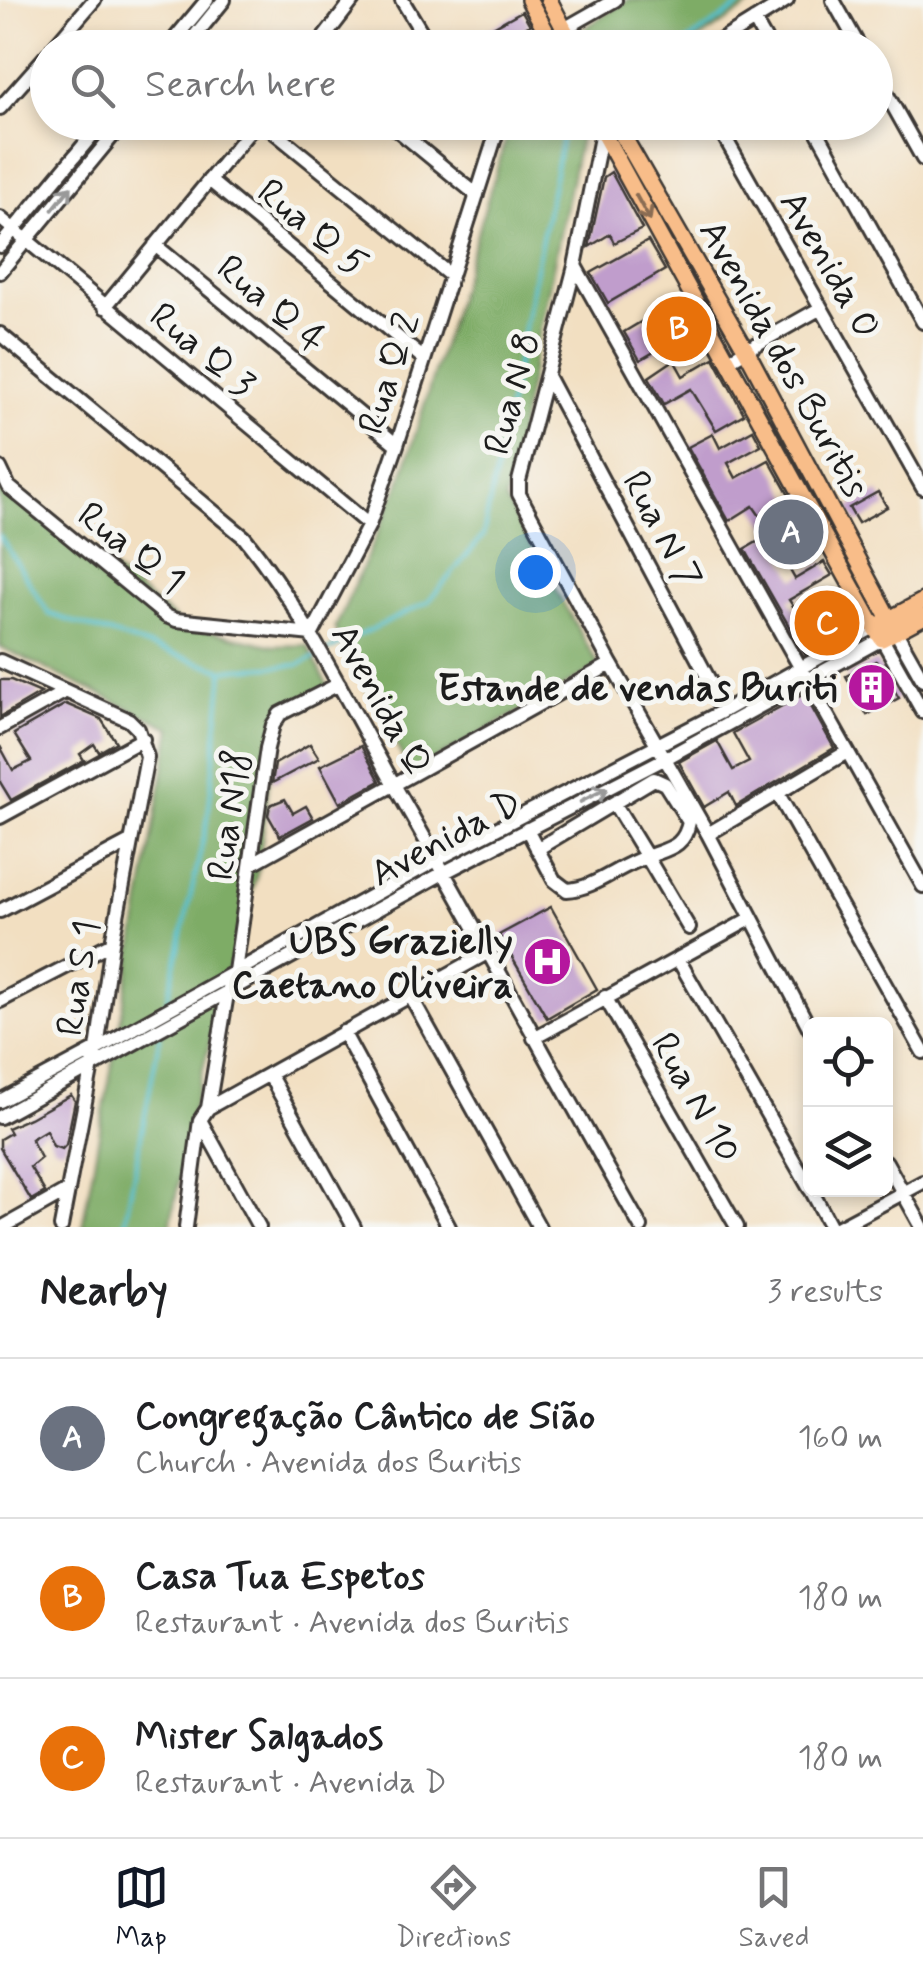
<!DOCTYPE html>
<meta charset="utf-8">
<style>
:root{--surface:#fff;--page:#f6f6f6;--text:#202124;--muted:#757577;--line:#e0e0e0;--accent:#111827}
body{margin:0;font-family:Mynerve,sans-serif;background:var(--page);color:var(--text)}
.controls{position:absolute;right:30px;bottom:30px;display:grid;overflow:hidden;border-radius:15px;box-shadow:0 5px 15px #0003}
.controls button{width:90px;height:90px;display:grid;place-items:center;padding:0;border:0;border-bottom:2px solid var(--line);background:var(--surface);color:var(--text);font:50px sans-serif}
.you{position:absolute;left:535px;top:572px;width:35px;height:35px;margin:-25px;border:8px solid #fff;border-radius:50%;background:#1a73e8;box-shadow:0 0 0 15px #1a73e833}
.badge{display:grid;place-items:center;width:65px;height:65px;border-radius:50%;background:var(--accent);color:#fff;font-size:32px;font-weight:700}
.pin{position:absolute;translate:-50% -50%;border:5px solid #fff;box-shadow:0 2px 10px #0006}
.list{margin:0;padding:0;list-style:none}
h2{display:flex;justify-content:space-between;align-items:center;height:130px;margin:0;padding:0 40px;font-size:42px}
h2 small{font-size:32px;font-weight:400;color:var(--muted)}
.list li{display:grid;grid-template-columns:65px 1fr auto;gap:30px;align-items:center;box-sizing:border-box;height:160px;padding:0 40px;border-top:2px solid var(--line)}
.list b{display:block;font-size:38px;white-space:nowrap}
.list p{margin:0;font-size:32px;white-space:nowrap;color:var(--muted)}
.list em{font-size:32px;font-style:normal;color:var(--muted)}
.icon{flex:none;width:55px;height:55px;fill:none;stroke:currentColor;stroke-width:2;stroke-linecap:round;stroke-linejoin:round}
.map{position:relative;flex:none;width:923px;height:1227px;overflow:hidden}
.search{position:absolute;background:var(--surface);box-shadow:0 5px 15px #0003;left:30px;right:30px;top:30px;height:110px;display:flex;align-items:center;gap:25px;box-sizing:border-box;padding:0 35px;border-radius:55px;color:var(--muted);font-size:38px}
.sheet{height:610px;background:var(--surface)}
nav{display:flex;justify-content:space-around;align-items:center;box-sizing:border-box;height:140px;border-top:2px solid var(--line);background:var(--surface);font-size:28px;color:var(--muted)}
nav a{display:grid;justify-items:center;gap:5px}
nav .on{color:var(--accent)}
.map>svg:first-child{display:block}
.forest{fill:#7eac66;stroke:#4d6441;stroke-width:2.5}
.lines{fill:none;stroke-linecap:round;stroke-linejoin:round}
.stream{stroke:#52becc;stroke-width:4}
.building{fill:#c09dcc}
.minor-casing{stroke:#3c3935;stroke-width:18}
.major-casing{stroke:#3c3935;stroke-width:20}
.minor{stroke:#fff;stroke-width:12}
.major{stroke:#f8bd89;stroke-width:15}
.oneway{stroke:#999}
.oneway2{stroke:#8a6c52}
.labels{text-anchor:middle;stroke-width:10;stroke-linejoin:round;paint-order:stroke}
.street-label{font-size:38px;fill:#1c1c1c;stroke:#f6f6f2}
.poi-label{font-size:38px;font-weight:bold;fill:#1c1c1c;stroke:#f6f6f2;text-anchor:end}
</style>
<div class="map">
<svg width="923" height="1227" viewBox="0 0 923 1227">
<rect width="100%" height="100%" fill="#f6f6f2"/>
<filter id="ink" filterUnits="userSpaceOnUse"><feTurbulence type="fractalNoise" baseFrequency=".01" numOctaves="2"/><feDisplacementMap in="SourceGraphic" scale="20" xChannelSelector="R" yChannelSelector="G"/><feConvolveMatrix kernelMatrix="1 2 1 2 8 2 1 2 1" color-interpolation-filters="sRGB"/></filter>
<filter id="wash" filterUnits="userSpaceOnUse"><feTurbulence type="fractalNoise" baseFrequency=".0048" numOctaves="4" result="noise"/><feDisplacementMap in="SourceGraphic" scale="40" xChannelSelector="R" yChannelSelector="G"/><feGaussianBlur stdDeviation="2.25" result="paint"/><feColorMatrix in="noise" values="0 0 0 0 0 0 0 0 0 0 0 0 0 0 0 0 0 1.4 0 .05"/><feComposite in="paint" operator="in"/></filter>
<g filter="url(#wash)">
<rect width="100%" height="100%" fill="#f2dfc1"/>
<path class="forest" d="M628,0h131l-72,47h-101l-9,-14z
M511,123h72l-78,377 94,166 -188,107 -76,-144 66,-149z
M0,479l182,146 92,21 33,-1 25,49 -55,21 -18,152 -35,119 -31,123 -23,118h-88l43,-232 46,-267 -171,-81z"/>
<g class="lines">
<path class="stream" d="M678,48l71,-48
M0,536l49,78 174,56 75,-5 19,-9
M325,652l103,-50 55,-66 82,-414
M166,1006l42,-188 15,-147
M124,1227l36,-192"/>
</g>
<g id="blocks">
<path class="building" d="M522,11l8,14 -38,21 -8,-14z
M611,172l31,57 -28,14 -4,-9 -21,13 15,-70z
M648,241l17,29 -57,33 -17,-30z
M681,298l16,29 -57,33 -16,-28z
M714,358l30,56 -28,16 -25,-41 -27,15 -15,-27 25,-17 9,16z
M753,430l8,15 -33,18 8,15 33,-18 40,71 -31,18 17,30 29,-17 8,13 -43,25 14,21 21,-11 4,7 21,-11 10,18 -29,14 -9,-16 -16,9 11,17 -11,6 -60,-105 27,-16 -19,-27 -24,15 -41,-74 25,-13 7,14z
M878,492l9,15 -29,16 -9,-15z
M876,661l23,37 -32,17 -21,-39z
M0,680h11l30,13 -41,24z
M804,694l30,54 -98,58 -7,-14 -25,15 -25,-45 38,-21 16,29 16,-8 -16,-29z
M66,704l35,15 15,23 -17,10 -5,-8 -14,10 4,6 -73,40 -11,-18v-36l13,24 18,-9 -17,-27z
M310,744l9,14 -47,25 3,-19z
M361,746l19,35 -40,22 -20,-37z
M285,799l8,14 13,-7 7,12 -33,18 -12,-21 2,-10z
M551,907l46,82 -50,29 -48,-83z
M71,1095l4,6 -9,44 -4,4 -9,-3 -7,-16 -15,9 10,19 -11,9 15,25 -14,8 -31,-52v-9l10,-6 -3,-5 23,-10z"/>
</g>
</g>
<g filter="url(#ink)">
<use href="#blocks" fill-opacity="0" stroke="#3c3935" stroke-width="2.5"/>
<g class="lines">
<defs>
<path id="minor" d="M402,0l29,48
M833,0l27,48
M754,20l16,28
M53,48l41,-48
M167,48l40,-48
M185,48l39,-48
M316,48l37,-48
M539,48l25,-19 51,-29
M709,48l78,-48
M876,75l47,84
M0,108l48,-54
M262,122l189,154
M388,122l89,73
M606,122l-4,10 -27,134 -56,215v13l92,170 97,170 102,195
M716,122l207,366
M812,122l111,200
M407,138l23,-16
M209,180l215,179
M0,218l369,307
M155,245l242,200
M0,246l103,-124
M575,266l348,620
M0,272l124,-150
M105,307l152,-185
M0,334l244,203c62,77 104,167 153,253 83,144 161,292 244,437
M727,361l94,-53
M547,376l178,334
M0,468l9,19 157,129 10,4 136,14 57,-109 28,-80 103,-323
M896,632l27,48
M0,661l129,59 9,9 9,28 -35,186 -15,106 -5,16 -31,162
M0,728l66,-37
M778,794l145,258
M0,817l143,-78
M527,829l27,51 13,10c28,-1 52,-25 80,-33l42,71
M708,834l139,-82
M537,849l117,-70 11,5 24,38c-5,26 -21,26 -42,35l-33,-54
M251,864l360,-200
M0,911l130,-69
M678,959l132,230
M410,995l129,232
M605,997l132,230
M0,1001l112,-58
M343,1032l106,195
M534,1038l218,-120
M269,1074l85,153
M0,1101l97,-52 341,-190 287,-149 149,-83
M208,1108l279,-155
M0,1117l445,-245 221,-114 216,-119 41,73
M200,1120l59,107
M886,1162l36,65
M811,1190l20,37
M3,1227l64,-36
M186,1227l14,-107 8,-12 19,-114 8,-23 32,-223 6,-23 7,-11 59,-30
M839,1227l84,-45"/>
<path id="major" d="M529,0l26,48
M549,0l25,48
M597,122l277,505 8,12 41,-22
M615,122l131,228 150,282
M882,623l41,-22"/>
</defs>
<use href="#minor" class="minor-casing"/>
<use href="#major" class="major-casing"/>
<use href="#minor" class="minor"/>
<use href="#major" class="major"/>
</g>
<defs><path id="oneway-shaft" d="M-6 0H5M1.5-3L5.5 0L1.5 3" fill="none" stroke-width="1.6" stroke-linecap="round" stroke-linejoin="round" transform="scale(2.5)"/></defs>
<g class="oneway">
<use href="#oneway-shaft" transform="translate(62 198) rotate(-51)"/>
<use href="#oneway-shaft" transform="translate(594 795) rotate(-27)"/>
</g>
<use class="oneway2" href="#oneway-shaft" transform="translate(643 208) rotate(61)"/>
</g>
<defs>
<symbol id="building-disc" viewBox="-11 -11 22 22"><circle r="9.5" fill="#b5179e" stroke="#f6f6f2"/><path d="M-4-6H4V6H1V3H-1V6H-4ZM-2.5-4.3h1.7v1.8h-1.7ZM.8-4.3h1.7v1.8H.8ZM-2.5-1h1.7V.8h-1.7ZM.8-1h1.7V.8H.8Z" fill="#fff"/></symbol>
<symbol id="hospital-disc" viewBox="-11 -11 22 22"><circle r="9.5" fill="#b5179e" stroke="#f6f6f2"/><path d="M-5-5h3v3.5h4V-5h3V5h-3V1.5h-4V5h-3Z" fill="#fff"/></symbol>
</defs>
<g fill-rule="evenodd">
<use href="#building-disc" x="844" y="660" width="55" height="55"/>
<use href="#hospital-disc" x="520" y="934" width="55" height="55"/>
</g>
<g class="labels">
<g class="street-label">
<text transform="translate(313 227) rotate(40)" y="13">Rua Q 5</text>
<text transform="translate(831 264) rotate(60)" y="13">Avenida O</text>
<text transform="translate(272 303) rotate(40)" y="13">Rua Q 4</text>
<text transform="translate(203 349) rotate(40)" y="13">Rua Q 3</text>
<text transform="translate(785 358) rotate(61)" y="13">Avenida dos Buritis</text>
<text transform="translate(388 373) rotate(-72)" y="13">Rua Q 2</text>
<text transform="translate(511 393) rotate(-75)" y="13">Rua N 8</text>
<text transform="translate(663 529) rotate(62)" y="13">Rua N 7</text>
<text transform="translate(132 547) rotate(38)" y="13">Rua Q 1</text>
<text transform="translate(382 699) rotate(61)" y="13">Avenida Q</text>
<text transform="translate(228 815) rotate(-82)" y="13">Rua N18</text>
<text transform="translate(445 837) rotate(-28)" y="13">Avenida D</text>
<text transform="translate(77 978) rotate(-81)" y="13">Rua S 1</text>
<text transform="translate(697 1097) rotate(60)" y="13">Rua N 10</text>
</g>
<g class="poi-label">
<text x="837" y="700">Estande de vendas Buriti</text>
<text x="513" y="953">UBS Grazielly<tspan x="513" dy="44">Caetano Oliveira</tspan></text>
</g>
</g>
</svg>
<div class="controls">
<button><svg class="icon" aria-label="locate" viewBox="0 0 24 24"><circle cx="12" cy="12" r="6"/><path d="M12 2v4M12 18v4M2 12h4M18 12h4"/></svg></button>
<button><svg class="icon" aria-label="layers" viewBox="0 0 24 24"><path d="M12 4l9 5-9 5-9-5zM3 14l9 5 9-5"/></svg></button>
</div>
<div class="you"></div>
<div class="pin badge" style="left:791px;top:532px;background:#6b7280">A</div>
<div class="pin badge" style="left:679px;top:329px;background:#e8710a">B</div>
<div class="pin badge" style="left:827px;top:623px;background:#e8710a">C</div>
<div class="search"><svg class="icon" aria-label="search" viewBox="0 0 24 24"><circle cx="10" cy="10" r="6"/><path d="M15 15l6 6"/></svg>Search here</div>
</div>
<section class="sheet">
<h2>Nearby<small>3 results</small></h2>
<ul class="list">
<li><span class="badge" style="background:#6b7280">A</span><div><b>Congregação Cântico de Sião</b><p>Church · Avenida dos Buritis</p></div><em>160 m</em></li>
<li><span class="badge" style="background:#e8710a">B</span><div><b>Casa Tua Espetos</b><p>Restaurant · Avenida dos Buritis</p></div><em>180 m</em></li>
<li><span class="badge" style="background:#e8710a">C</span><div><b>Mister Salgados</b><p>Restaurant · Avenida D</p></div><em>180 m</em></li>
</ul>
</section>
<nav>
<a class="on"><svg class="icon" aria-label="map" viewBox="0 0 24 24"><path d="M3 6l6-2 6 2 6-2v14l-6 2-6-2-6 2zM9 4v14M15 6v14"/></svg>Map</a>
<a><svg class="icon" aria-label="directions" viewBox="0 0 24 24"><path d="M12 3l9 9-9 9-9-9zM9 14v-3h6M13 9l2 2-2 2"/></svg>Directions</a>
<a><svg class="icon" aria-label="saved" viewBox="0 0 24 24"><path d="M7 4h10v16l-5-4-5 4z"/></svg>Saved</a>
</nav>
